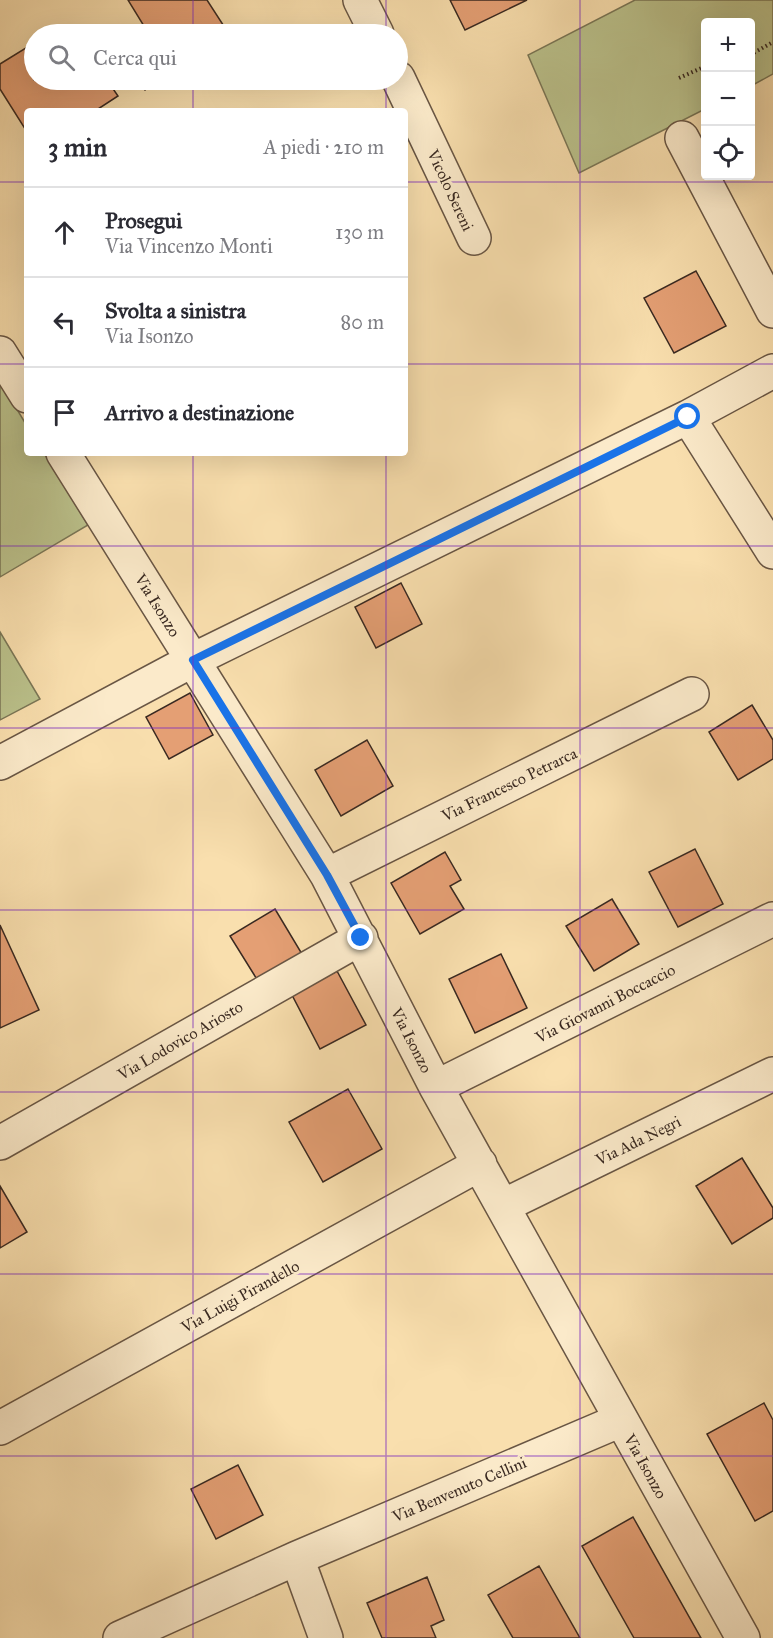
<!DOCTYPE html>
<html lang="it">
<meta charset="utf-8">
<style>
:root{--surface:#fff;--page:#f2f2f3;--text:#2b2b33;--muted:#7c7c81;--line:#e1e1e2}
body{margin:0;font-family:"IM FELL Great Primer",serif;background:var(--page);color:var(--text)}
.controls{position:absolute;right:18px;top:18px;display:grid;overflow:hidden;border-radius:6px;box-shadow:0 6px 24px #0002}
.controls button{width:54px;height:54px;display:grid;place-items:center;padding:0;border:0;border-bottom:2px solid var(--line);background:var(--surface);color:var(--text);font:30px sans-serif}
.stop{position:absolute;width:18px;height:18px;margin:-14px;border:4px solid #1a73e8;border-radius:50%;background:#fff}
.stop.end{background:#1a73e8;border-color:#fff;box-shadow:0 2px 6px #0008}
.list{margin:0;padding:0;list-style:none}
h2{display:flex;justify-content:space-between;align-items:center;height:78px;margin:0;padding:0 24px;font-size:26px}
h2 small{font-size:20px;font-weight:400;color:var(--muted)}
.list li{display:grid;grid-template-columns:39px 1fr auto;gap:18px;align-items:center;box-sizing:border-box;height:90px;padding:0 24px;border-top:2px solid var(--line)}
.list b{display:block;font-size:22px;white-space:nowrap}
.list p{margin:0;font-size:20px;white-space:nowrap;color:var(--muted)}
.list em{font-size:20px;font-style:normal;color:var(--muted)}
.icon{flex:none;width:33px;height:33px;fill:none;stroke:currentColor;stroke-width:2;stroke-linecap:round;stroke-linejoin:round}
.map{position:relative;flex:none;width:773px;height:1638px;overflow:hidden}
.search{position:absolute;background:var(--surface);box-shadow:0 6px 24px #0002;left:24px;top:24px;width:384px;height:66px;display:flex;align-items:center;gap:15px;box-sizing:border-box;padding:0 21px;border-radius:33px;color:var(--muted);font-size:22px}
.panel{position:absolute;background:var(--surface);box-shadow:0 6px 24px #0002;left:24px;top:108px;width:384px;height:348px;border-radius:6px}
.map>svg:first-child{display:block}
.green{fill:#bbc28c;stroke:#7a7656;stroke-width:1.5}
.building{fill:#e49f74;stroke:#392921;stroke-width:1.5}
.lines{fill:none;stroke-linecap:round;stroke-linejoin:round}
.minor-casing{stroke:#695644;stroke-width:36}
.path{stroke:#392921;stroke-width:4;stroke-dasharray:1.5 3;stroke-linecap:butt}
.minor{stroke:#fbeaca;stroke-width:33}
.route{stroke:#1a73e8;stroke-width:8}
.grid{fill:none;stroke:#7b2cbf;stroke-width:1.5;stroke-opacity:0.55}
.labels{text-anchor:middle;stroke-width:6;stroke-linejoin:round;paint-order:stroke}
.street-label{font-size:16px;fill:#392921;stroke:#fbeaca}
</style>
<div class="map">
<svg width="773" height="1638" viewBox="0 0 773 1638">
<rect width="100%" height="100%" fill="#f9dfae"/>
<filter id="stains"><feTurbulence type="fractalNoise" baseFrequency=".00333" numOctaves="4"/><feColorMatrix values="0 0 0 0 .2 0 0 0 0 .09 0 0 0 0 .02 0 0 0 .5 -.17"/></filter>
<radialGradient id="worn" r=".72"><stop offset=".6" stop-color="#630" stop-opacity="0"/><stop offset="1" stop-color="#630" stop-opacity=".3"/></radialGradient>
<path class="green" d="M635,0h138v74l-22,12 -1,-64h-44l-1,87 -126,64 -51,-118z
M0,381l27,45v27h17l44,72 -88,52z
M0,632l40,67 -40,21z"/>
<path class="building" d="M128,0h79l22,34h-97l12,-8z
M450,0h77l-62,30z
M29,46l5,10v24h73l11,16 -23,15h-68v21l-27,-43v-25z
M138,80h22l-15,10z
M696,271l30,55 -52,27 -30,-55z
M401,583l21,41 -46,24 -21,-41z
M190,693l23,42 -44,24 -23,-42z
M752,705l21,35v19l-35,21 -29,-48z
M367,740l26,46 -52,30 -26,-46z
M695,849l28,55 -45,23 -29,-55z
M445,852l16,28 -11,6 14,23 -44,25 -29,-51z
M612,899l27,45 -45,27 -28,-45z
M275,909l27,45 -44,27 -28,-45z
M0,925l39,85 -39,18z
M501,954l26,54 -52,25 -26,-54z
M337,971l29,54 -46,24 -28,-54z
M348,1089l34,60 -59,33 -34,-60z
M742,1158l31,50v10l-41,26 -36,-58z
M0,1186l27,46 -27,16z
M764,1403l9,17v91l-18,10 -48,-87z
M238,1465l25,50 -47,24 -25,-50z
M633,1517l68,121h-67l-52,-92z
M539,1566l41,72h-67l-25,-43z
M427,1577l17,43 -13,6 5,12h-54l-15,-35z"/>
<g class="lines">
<defs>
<path id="minor" d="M360,0l17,34
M398,78l76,160
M682,138l91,173
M0,353l27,43
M688,417l85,135
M63,453l264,422 109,212 307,551
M0,763l193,-103 495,-243 85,-46
M327,875l365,-181
M436,1087l337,-168
M0,1143l361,-205
M503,1206l270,-132
M0,1428l480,-264
M297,1558l29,80
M120,1638l177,-80 324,-138"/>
</defs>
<use href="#minor" class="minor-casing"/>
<path class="path" d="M750,55l23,-13
M679,78l27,-12"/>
<use href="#minor" class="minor"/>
</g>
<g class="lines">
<path class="route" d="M361,938l-34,-63 -134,-215 495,-243"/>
</g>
<path class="grid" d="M193,0v34M386,0v34M580,0v1638M193,80v31M386,80v31M0,182h27M405,182h368M0,364h27M405,364h368M193,453v1185M386,453v1185M0,546h773M0,728h773M0,910h773M0,1092h773M0,1274h773M0,1456h773"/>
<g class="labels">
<g class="street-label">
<text transform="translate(451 190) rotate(65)" y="6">Vicolo Sereni</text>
<text transform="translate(158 605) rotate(58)" y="6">Via Isonzo</text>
<text transform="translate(509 784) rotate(-26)" y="6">Via Francesco Petrarca</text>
<text transform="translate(605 1003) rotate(-27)" y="6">Via Giovanni Boccaccio</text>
<text transform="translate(180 1040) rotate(-30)" y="6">Via Lodovico Ariosto</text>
<text transform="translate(412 1040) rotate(63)" y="6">Via Isonzo</text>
<text transform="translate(638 1140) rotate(-26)" y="6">Via Ada Negri</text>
<text transform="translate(240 1296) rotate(-29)" y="6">Via Luigi Pirandello</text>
<text transform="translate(646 1466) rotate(61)" y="6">Via Isonzo</text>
<text transform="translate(459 1489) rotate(-23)" y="6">Via Benvenuto Cellini</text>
</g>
</g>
<rect width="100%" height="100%" filter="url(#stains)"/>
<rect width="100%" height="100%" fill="url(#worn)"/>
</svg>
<div class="controls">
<button>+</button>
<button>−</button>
<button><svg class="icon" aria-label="locate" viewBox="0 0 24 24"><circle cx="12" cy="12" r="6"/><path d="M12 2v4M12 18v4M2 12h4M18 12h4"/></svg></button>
</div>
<div class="stop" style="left:688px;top:417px"></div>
<div class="stop end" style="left:361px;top:938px"></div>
<div class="search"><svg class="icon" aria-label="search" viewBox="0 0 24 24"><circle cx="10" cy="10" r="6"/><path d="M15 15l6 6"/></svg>Cerca qui</div>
<section class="panel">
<h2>3 min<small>A piedi · 210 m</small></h2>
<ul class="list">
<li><svg class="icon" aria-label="ahead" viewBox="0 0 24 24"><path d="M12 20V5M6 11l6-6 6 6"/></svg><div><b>Prosegui</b><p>Via Vincenzo Monti</p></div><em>130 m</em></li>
<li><svg class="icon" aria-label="left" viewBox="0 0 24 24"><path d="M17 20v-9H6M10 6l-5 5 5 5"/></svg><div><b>Svolta a sinistra</b><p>Via Isonzo</p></div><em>80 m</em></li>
<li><svg class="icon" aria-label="arrive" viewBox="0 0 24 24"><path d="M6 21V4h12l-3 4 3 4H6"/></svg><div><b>Arrivo a destinazione</b></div></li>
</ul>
</section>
</div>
